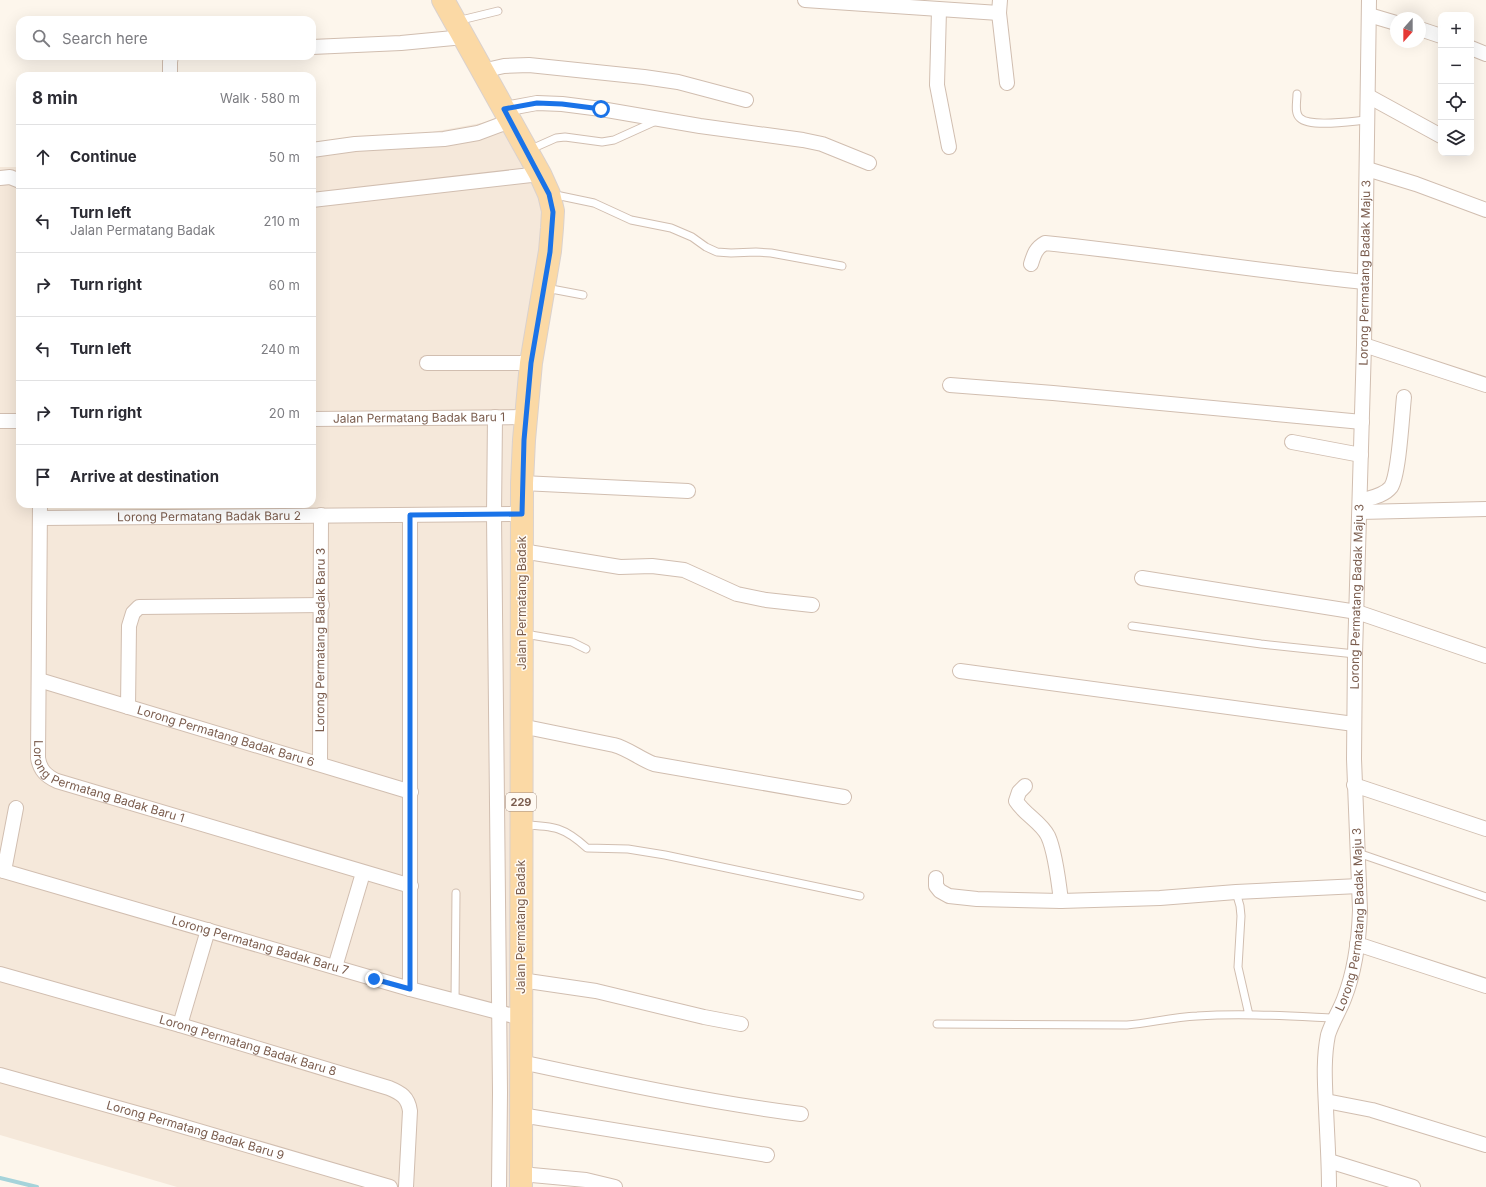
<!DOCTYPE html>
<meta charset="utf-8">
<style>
:root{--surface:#fff;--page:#f7f7f7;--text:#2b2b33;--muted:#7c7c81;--line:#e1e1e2}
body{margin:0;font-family:Inter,sans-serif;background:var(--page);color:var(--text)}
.controls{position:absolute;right:12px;top:12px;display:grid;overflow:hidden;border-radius:8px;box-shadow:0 4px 16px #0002}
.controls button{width:36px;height:36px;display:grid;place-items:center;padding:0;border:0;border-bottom:1px solid var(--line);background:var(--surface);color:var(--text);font:20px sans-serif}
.compass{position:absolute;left:1390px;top:12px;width:36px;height:36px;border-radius:50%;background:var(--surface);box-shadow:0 4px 16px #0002;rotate:201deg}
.stop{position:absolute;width:12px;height:12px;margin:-9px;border:3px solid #1a73e8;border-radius:50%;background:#fff}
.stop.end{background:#1a73e8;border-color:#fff;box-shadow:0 1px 4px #0008}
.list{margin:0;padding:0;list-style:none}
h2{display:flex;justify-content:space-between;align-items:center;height:52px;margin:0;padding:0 16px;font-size:17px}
h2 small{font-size:13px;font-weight:400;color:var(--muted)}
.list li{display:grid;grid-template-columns:26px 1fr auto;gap:12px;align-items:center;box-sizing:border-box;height:64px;padding:0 16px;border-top:1px solid var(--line)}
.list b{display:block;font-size:15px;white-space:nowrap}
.list p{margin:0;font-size:13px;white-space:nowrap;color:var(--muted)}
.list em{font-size:13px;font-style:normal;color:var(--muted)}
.icon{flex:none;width:22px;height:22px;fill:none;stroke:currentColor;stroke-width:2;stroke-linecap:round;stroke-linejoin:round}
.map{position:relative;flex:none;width:1486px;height:1187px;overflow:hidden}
.search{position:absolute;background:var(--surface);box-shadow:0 4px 16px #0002;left:16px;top:16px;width:300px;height:44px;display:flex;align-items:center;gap:10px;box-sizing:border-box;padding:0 14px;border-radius:12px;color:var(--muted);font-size:15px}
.panel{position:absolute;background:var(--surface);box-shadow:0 4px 16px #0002;left:16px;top:72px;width:300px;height:436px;border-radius:12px}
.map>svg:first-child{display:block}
.residential{fill:#f5e8da}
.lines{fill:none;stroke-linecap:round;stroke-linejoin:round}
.stream{stroke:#a5d3da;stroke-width:4}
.service-casing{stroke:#d1beb0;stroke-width:9}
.minor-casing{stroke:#d1beb0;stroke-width:16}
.primary-casing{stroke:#dad1cd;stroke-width:24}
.service{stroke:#fff;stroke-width:7}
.minor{stroke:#fff;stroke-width:14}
.primary{stroke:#fbd9a5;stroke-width:22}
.route{stroke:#1a73e8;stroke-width:5}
.labels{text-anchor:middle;stroke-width:3;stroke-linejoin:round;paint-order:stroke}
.shield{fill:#fffaf3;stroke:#a28b7f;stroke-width:1}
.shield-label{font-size:11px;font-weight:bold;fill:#7a5c4d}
.street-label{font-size:12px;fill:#7a5c4d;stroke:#fffaf3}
</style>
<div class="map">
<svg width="1486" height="1187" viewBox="0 0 1486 1187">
<rect width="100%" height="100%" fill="#fdf6ec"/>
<path class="residential" d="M519,116l29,59 -19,239 -13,773h-339l-177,-52v-968h20v337h292v-350z"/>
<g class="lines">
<path class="stream" d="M0,1178l37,9"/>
<defs>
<path id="service" d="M457,21l41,-10
M1297,94c0,8 -3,19 3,24 10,10 53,3 67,2
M529,150l27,-12 9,-1 37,5 12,-2 42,-19
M551,194l43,9 37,17 40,8 21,9 14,10 11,5 14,1 25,-1 15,1 71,13
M546,288l37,7
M1132,626l129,18 94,10
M525,634l47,8 14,7
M524,825c30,1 40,2 63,23l41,1 37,6 195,41
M1358,853l128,44
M1236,892l4,14 1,10 -3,51 11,48
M455,1001l1,-108
M937,1024l190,1c23,-2 46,-8 70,-9 45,-3 92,0 137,2"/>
<g id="minor">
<path d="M805,0l194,13"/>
<path d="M1000,0l-1,13 8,70"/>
<path d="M939,10l-2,75 12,62"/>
<path d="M1369,15l27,8"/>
<path d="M1420,29l21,7"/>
<path d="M312,47l89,-4 63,-6"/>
<path d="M1471,48l15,6"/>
<path d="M482,71l22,-5 25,-1 115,12 34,5 68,18"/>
<path d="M170,76v-14l1,-6"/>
<path d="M1368,96l73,40"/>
<path d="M504,109l33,-6 25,1 39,5 99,17 103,14 19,4 47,19"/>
<path d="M312,150l43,-6 89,-5 34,-6 32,-12"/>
<path d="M1367,169l49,15 70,26"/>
<path d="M0,178l10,-1 10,4"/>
<path d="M312,200l228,-26"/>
<path d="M1031,264c3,-10 5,-16 14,-21 107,11 213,28 319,39"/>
<path d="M1364,345l122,40"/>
<path d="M427,363h104"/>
<path d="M950,385l103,8 309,29"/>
<path d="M495,417l-1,98 6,577 -1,95"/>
<path id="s1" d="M312,419l214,-2"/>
<path d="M0,421h20"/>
<path d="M1292,442l69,13"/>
<path d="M522,483l166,8"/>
<path d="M1360,501c10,-3 24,-5 31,-14 8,-12 11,-72 13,-90"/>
<path id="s2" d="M40,504l-2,254c2,12 8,18 19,23l354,105"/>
<path d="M1360,512l126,-3"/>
<path id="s3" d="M40,518l482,-4"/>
<path d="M522,551l98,16 32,-1 32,4 53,24 29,6 46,5"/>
<path d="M1142,578l215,34 129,44"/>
<path d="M960,671l394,53"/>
<path id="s4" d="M39,680l372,112"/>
<path d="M128,707l1,-81 4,-13 6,-6 183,-2"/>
<path d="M521,726l93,19c15,4 26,14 40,19l190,33"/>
<path id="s5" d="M320,764l1,-249"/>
<path d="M1354,785l132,44"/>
<path d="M1025,786l-6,6 -3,9c9,14 25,21 32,35 7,15 11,48 13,65"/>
<path id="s6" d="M0,870l410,119 111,29"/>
<path d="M4,871l12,-63"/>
<path d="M936,878v8l4,5 9,5 28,3 84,2 99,-3 76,-6 123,-6"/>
<path d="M1357,944l129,42"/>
<path d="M335,967l28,-94"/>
<path id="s7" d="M0,974l180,51 209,63c12,5 19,9 21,23l-4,76"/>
<path d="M521,980l75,11 108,26 37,7"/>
<path d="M410,989v-474"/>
<path d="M180,1025l28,-95"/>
<path d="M521,1062c93,20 186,40 280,52"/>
<path id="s8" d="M0,1075l168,47 222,65"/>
<path d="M1326,1101l46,9 114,35"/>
<path d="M521,1115l246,40"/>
<path d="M1329,1161l84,26"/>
<path d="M521,1174l65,6 29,7"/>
<path id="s9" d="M1329,1187c0,-26 -2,-53 -3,-79 -1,-24 -3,-48 2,-73 4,-13 11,-23 16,-36 11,-28 15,-59 16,-89l-6,-151 1,-105 9,-309 5,-345"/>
</g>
<path id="primary" d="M443,0l97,174 9,20 4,17 -1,17 -2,23 -19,112 -7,77 -2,43 -1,704"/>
</defs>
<use href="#service" class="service-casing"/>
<use href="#minor" class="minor-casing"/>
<use href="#primary" class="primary-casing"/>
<use href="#service" class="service"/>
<use href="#minor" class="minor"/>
<use href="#primary" class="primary"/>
</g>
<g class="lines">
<path class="route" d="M374,979l36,10v-474l112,-1 2,-74 7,-77 19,-111 3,-40 -4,-18 -45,-85 33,-6 25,1 39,5"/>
</g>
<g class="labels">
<rect class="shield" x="506" y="793" width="30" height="18" rx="3"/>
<g class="shield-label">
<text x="521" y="806">229</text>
</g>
<g class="street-label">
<text dy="4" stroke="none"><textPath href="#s9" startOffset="920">Lorong Permatang Badak Maju 3</textPath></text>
<text dy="4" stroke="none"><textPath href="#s1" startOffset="107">Jalan Permatang Badak Baru 1</textPath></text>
<text dy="4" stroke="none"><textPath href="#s3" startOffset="169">Lorong Permatang Badak Baru 2</textPath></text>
<text dy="4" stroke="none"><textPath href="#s9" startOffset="596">Lorong Permatang Badak Maju 3</textPath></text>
<text transform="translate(522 603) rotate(-90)" y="4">Jalan Permatang Badak</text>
<text dy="4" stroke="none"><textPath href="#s5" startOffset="124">Lorong Permatang Badak Baru 3</textPath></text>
<text dy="4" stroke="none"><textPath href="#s4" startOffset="195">Lorong Permatang Badak Baru 6</textPath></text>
<text dy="4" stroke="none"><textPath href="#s2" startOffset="327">Lorong Permatang Badak Baru 1</textPath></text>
<text dy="4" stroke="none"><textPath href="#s9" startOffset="272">Lorong Permatang Badak Maju 3</textPath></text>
<text transform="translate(521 927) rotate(-90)" y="4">Jalan Permatang Badak</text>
<text dy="4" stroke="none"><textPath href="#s6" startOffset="271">Lorong Permatang Badak Baru 7</textPath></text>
<text dy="4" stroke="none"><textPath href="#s7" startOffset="258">Lorong Permatang Badak Baru 8</textPath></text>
<text dy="4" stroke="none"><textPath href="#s8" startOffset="203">Lorong Permatang Badak Baru 9</textPath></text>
</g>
</g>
</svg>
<div class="controls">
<button>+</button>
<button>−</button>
<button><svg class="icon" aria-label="locate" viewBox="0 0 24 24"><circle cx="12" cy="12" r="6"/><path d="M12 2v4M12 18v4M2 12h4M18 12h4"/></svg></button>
<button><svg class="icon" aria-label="layers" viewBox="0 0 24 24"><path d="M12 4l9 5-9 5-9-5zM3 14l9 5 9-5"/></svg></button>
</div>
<svg class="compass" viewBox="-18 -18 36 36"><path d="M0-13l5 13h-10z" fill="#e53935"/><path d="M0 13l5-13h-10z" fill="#7c7c81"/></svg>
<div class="stop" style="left:601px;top:109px"></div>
<div class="stop end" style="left:374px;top:979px"></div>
<div class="search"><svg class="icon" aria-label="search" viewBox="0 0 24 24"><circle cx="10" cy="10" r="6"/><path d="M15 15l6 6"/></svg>Search here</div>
<section class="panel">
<h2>8 min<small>Walk · 580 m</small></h2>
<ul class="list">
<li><svg class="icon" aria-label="ahead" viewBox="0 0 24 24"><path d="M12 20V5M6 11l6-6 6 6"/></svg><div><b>Continue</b></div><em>50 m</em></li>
<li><svg class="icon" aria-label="left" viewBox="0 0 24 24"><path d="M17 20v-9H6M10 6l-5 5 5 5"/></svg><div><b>Turn left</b><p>Jalan Permatang Badak</p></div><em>210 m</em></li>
<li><svg class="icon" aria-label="right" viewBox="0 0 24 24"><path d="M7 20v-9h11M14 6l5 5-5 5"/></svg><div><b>Turn right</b></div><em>60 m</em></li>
<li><svg class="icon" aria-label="left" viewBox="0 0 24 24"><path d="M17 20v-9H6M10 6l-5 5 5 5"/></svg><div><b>Turn left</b></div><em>240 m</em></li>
<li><svg class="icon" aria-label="right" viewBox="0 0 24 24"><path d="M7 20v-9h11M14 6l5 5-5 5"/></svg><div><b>Turn right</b></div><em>20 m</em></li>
<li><svg class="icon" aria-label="arrive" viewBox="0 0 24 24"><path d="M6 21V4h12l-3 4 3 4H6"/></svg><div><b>Arrive at destination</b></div></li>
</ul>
</section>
</div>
